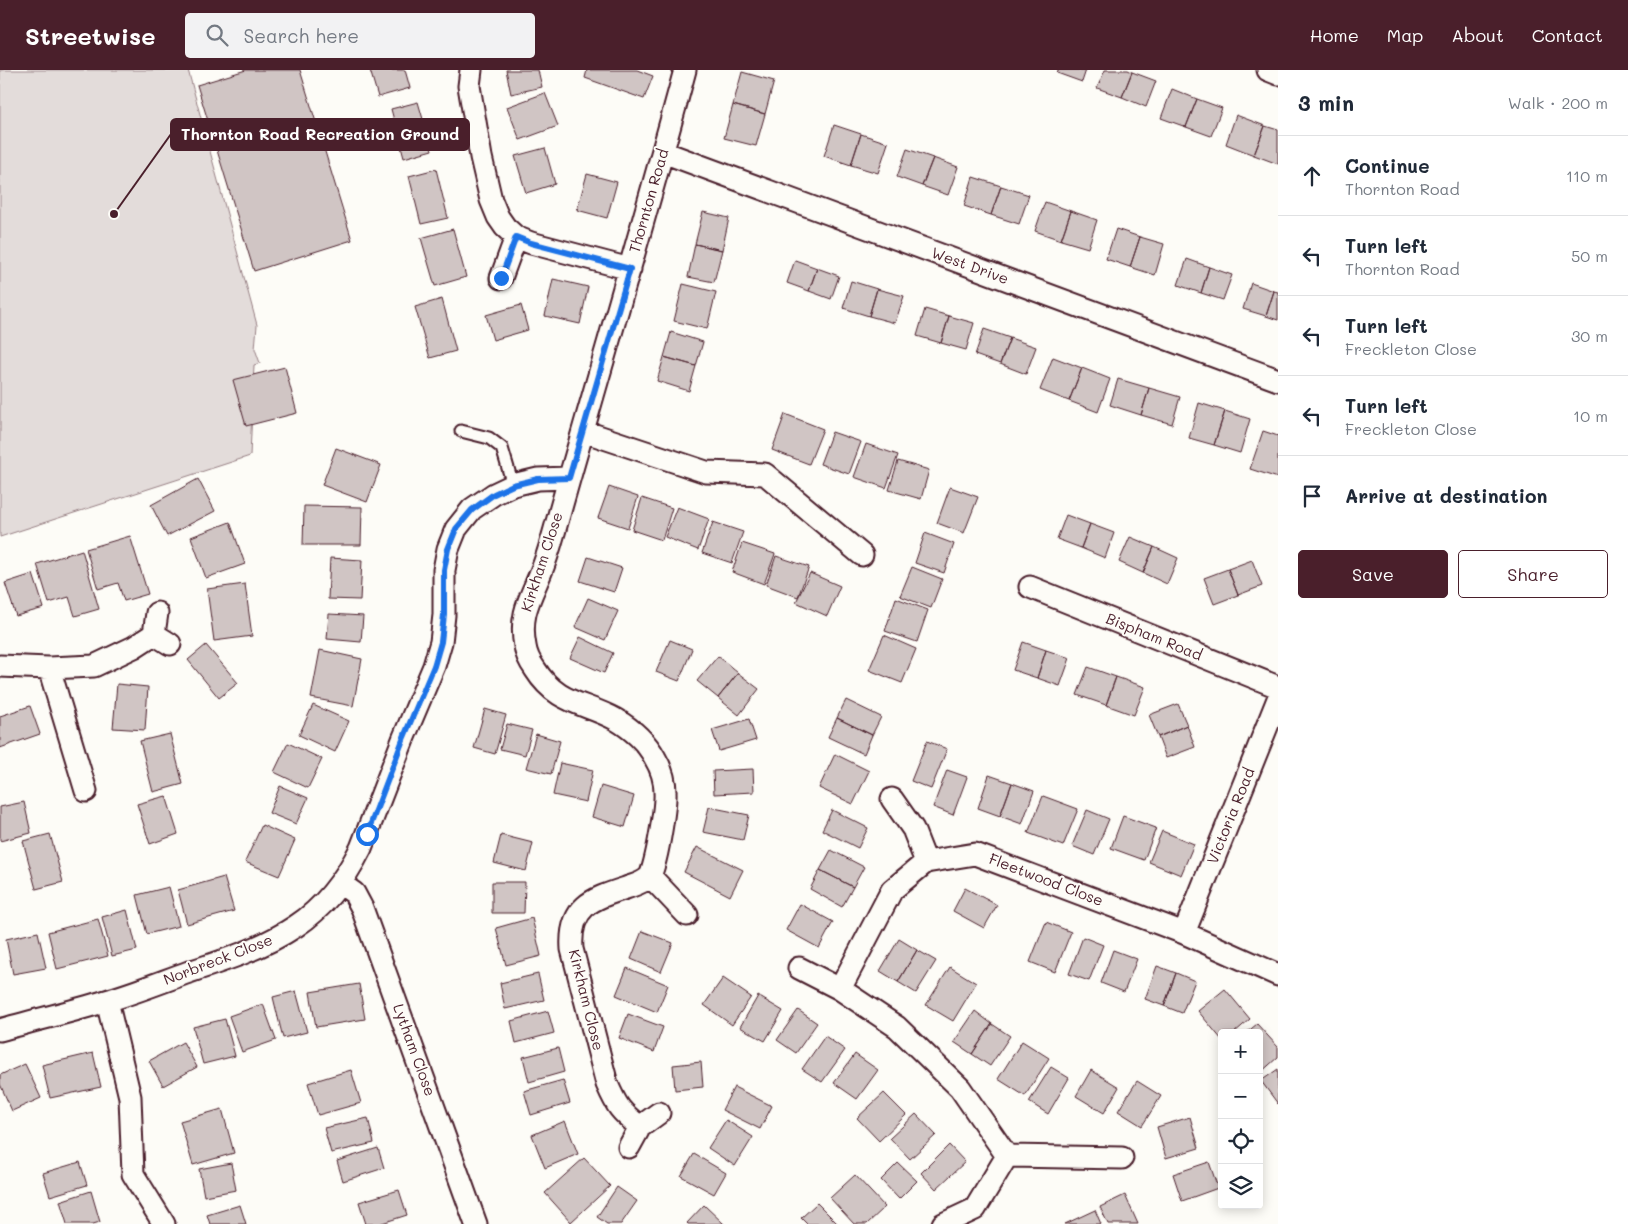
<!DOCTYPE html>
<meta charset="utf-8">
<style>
:root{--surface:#fff;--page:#f2f2f3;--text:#1f2937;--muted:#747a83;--line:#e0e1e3;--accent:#4a1f2b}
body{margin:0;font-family:Mali,sans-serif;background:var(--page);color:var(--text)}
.controls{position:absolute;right:15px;bottom:15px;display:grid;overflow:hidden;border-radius:5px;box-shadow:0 2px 12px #0003}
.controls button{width:45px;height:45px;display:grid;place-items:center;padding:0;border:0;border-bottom:1px solid var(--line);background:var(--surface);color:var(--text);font:25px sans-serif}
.stop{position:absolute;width:15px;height:15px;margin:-11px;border:4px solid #1a73e8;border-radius:50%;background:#fff}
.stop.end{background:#1a73e8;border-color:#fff;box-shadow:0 1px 5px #0008}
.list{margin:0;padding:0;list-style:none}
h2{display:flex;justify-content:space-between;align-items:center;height:65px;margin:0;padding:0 20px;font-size:21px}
h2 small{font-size:16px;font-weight:400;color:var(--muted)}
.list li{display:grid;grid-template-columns:32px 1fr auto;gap:15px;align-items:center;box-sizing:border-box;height:80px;padding:0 20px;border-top:1px solid var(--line)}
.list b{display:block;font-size:19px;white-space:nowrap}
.list p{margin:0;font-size:16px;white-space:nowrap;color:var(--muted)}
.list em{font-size:16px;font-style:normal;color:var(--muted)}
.actions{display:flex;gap:10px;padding:15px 20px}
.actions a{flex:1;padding:11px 0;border:1px solid var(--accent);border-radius:5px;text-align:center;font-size:18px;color:var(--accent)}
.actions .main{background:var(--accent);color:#fff}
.icon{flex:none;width:28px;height:28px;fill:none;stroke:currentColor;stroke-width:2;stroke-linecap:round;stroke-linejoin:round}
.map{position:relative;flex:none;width:1278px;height:1154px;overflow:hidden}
header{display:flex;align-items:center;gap:30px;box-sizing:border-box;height:70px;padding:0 25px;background:var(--accent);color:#fff}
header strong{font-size:24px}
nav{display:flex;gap:28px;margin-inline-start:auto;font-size:18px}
.search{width:350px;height:45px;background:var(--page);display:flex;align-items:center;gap:12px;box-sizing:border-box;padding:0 18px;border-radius:5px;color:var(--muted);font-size:19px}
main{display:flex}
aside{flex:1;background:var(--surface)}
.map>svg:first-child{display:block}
.green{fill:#e3dcda;stroke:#967e82}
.building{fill:#d0c5c4;stroke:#4a1f2b}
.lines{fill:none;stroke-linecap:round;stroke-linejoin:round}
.service-casing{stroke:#4a1f2b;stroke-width:15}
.minor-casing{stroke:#4a1f2b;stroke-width:25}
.service{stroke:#fdfcf7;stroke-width:11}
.minor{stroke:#fdfcf7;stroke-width:21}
.route{stroke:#1a73e8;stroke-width:6}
.labels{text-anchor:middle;stroke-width:4;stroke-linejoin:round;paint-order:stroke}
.street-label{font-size:15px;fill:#4a1f2b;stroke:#fdfcf7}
.leader{fill:none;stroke:#4a1f2b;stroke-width:2}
.callout-dot{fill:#4a1f2b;stroke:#fdfcf7;stroke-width:2}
.callout{fill:#4a1f2b;stroke:#4a1f2b;stroke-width:2}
.callout-label{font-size:16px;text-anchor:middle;font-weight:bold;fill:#fff}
</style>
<header>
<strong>Streetwise</strong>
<div class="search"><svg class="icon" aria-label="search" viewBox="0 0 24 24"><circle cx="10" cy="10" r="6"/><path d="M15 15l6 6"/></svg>Search here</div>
<nav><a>Home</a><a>Map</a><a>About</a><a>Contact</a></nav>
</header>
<main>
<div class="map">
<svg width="1278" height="1154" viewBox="0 0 1278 1154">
<rect width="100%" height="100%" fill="#fdfcf7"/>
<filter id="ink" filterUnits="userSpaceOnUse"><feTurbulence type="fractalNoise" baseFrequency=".02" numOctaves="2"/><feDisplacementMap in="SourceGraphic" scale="10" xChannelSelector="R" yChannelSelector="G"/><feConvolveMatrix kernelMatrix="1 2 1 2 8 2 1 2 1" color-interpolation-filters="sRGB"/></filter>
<g filter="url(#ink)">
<path class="green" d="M0,0h188l69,255 -2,24 5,14 -6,2 -4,91 -250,81z"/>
<path class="building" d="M246,0h54l52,170 -98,31 -57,-186z
M370,0h35l5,18 -32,9z
M506,0h32l4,17 -31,7z
M587,0h50l16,6 -9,23 -59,-21z
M1058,0h28l-4,12 -25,-9z
M1105,0h23l4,2 -10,25 -25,-9z
M742,2l32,9 -9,33 -32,-9z
M1132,2l24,9 -10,26 -24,-10z
M1172,19l25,10 -11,28 -25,-9z
M545,23l13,33 -38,14 -13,-33z
M1197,29l25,9 -11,28 -25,-9z
M418,32l14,48 -28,8 -13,-49z
M733,35l32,9 -9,32 -32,-8z
M1236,45l29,11 -11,29 -28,-11z
M834,55l27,9 -10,31 -27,-9z
M1265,56l13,4v34l-24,-9z
M861,64l27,9 -10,30 -27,-8z
M545,78l10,36 -29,9 -11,-37z
M907,79l26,9 -11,28 -25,-9z
M933,88l25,9 -10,28 -26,-9z
M436,99l12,49 -27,6 -12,-48z
M587,104l30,8 -10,36 -30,-8z
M973,107l28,9 -10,29 -27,-9z
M1001,116l28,9 -10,29 -28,-9z
M1045,132l26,9 -10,29 -26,-9z
M1071,141l26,9 -9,28 -27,-8z
M703,142l26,6 -7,32 -27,-6z
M453,159l13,48 -31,9 -14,-48z
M1116,159l24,8 -10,30 -24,-8z
M1140,167l24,7 -9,31 -25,-8z
M695,174l27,6 -8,32 -26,-5z
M1187,189l22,8 -8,26 -23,-8z
M795,190l22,8 -8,23 -22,-8z
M1209,197l23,8 -9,25 -22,-7z
M817,198l22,8 -8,23 -22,-8z
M553,209l35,8 -8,37 -35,-8z
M851,211l26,8 -8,27 -26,-8z
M1251,213l23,8 -8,25 -23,-7z
M683,214l33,8 -9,37 -33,-8z
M877,219l27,7 -9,27 -26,-7z
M1274,221l4,1v28l-12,-4z
M442,229l14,52 -26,7 -15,-51z
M521,235l7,25 -35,10 -7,-25z
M925,239l24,7 -8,27 -24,-7z
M949,246l25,7 -8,27 -25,-7z
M984,259l26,9 -10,26 -25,-9z
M671,262l32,10 -7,24 -32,-9z
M1010,268l26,9 -10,27 -26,-10z
M664,287l32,9 -7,25 -32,-10z
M1053,287l29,11 -13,33 -29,-11z
M285,297l12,46 -51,13 -13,-46z
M1082,298l28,11 -12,33 -29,-11z
M1118,309l31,9 -8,27 -31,-10z
M1149,318l31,9 -8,27 -31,-9z
M1199,333l26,8 -11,34 -25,-7z
M1225,341l25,8 -10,34 -26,-8z
M785,344l38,15 -14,35 -37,-14z
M1263,361l15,5v42l-28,-9z
M832,362l29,10 -12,32 -29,-10z
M866,374l32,11 -12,33 -32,-11z
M336,378l45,17 -14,37 -45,-17z
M898,391l31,9 -8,29 -32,-9z
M198,409l17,32 -48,25 -16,-31z
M609,417l29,10 -10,31 -30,-10z
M950,417l28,10 -14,36 -27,-10z
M642,428l30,10 -10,32 -30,-10z
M304,436l58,1 -1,38h-58z
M677,437l32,12 -11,31 -33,-13z
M1066,445l24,9 -9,24 -24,-9z
M230,452l15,42 -39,14 -15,-41z
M713,452l30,10 -11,31 -30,-10z
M1090,454l24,9 -9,25 -24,-10z
M925,463l29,11 -10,29 -29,-10z
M130,466l18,58 -24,7 -6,-18 -20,6 -12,-40z
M1130,467l24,10 -11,26 -24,-11z
M742,473l33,11 -11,30 -32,-12z
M1154,477l24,11 -11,26 -24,-11z
M82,480l17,59 -24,7 -6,-19 -20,6 -12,-39z
M776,486l33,11 -11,30 -32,-12z
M588,487l34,11 -8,24 -34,-11z
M330,488l32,2 -2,40 -32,-1z
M1252,490l10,26 -24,9 -10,-26z
M912,497l30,12 -11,29 -31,-12z
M1228,499l10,26 -24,9 -10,-26z
M810,503l30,13 -13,30 -31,-14z
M33,504l11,34 -28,8 -11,-33z
M245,514l7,52 -38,5 -7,-52z
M588,528l30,13 -13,29 -30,-13z
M896,528l32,12 -11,32 -32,-11z
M329,544l34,2 -2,26 -34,-3z
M884,565l32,14 -14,34 -33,-13z
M580,567l33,16 -9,20 -34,-15z
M670,570l22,9 -13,32 -23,-9z
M1023,572l23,8 -9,28 -24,-8z
M206,575l32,38 -19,15 -31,-38z
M320,580l42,9 -9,47 -42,-8z
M1046,580l24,8 -10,28 -23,-8z
M718,586l20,17 -20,25 -21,-17z
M1088,597l28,10 -10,28 -29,-10z
M738,603l21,16 -20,26 -21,-17z
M1116,607l29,10 -11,28 -28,-10z
M117,614l31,3 -3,43 -32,-2z
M846,630l35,17 -9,18 -35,-17z
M1178,634l9,21 -29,12 -9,-22z
M313,635l36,16 -14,31 -36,-17z
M30,636l10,28 -40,14v-32z
M485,639l21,6 -11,39 -21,-6z
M837,648l35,17 -8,19 -36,-17z
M749,649l7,21 -37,11 -7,-21z
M507,654l25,6 -7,25 -25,-6z
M1187,655l8,22 -29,11 -8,-21z
M170,664l13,50 -30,8 -13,-51z
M536,664l24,7 -9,33 -25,-6z
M927,671l20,8 -16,40 -20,-8z
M288,673l34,16 -14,29 -34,-16z
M835,684l34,17 -16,33 -34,-16z
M560,693l33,7 -7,32 -33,-7z
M753,699l1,23 -40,2 -1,-23z
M947,700l20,7 -14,38 -20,-8z
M989,705l23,8 -12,33 -22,-8z
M1012,713l22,8 -12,33 -22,-8z
M280,716l28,12 -12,26 -27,-11z
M601,716l33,10 -9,31 -33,-10z
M166,726l12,38 -28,10 -13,-40z
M1043,726l35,13 -15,37 -35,-13z
M24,732l7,31 -31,8v-34z
M709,737l40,8 -6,25 -40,-8z
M832,740l36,18 -10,20 -36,-18z
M1087,740l22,9 -15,36 -22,-9z
M1123,746l33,12 -12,32 -33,-12z
M262,755l33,15 -16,36 -34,-14z
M1162,761l32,13 -13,31 -32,-13z
M50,764l13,48 -27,7 -13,-48z
M501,765l32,8 -7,28 -32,-8z
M697,777l46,23 -13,26 -46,-24z
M831,780l33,17 -11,20 -33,-17z
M820,800l33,17 -11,20 -32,-18z
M224,807l10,34 -47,13 -9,-34z
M492,812h33l-1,31h-32z
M169,817l10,39 -32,8 -10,-39z
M965,818l32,17 -13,23 -31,-17z
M800,834l33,18 -14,26 -33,-18z
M127,840l10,40 -25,6 -10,-39z
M532,848l9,38 -35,9 -10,-37z
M98,849l10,37 -51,13 -9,-37z
M1046,852l25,10 -16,40 -25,-10z
M642,861l31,12 -12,29 -30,-13z
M38,862l8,36 -33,6 -7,-35z
M1083,867l20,8 -14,36 -20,-7z
M899,869l18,11 -19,32 -18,-11z
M917,880l19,11 -20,32 -18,-11z
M1113,880l24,9 -13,33 -23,-9z
M1157,896l19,7 -12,33 -19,-7z
M950,897l26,16 -23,38 -27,-16z
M627,898l41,17 -11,27 -41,-17z
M1176,903l19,8 -13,32 -18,-7z
M538,904l6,26 -39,9 -5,-26z
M723,908l28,19 -19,28 -28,-20z
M359,914l6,35 -49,8 -6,-35z
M1225,919l25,30 -16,14h-12v7l-24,-29z
M296,921l11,41 -24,6 -10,-41z
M758,926l25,15 -18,30 -25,-14z
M263,934l13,36 -34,12 -13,-36z
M798,940l19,13 -21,30 -19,-13z
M548,941l6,22 -38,10 -5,-22z
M975,941l17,13 -20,30 -18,-12z
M628,944l35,13 -9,25 -35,-14z
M225,949l10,37 -32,8 -10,-37z
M992,954l18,12 -20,30 -18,-12z
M1257,954l21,23v10l-19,17v-41h-13z
M825,966l20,14 -23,32 -20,-13z
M1022,971l27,17 -24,38 -27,-17z
M183,972l14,25 -34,19 -14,-25z
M558,978l6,24 -35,10 -6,-25z
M93,983l8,34 -51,11 -8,-33z
M855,984l23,16 -21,29 -23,-16z
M701,992l2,25 -28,3 -2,-25z
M25,994l16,34 -29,13 -12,-27v-9z
M1051,997l18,11 -21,36 -19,-12z
M1278,999v35l-17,-23z
M351,1000l10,33 -43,12 -10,-32z
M1091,1000l28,17 -15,26 -28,-17z
M563,1010l7,23 -39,12 -7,-24z
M1137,1011l24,15 -19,30 -24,-15z
M734,1017l38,19 -12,23 -38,-19z
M884,1023l22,22 -27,26 -22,-23z
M222,1039l12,44 -41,12 -13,-44z
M916,1044l20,21 -26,24 -20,-21z
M1190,1047l9,31 -33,10 -9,-31z
M368,1048l6,25 -43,10 -7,-25z
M726,1050l27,17 -18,29 -27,-18z
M565,1051l13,33 -33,14 -13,-33z
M949,1075l16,17 -29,27 -15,-16z
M378,1078l6,20 -41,13 -6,-20z
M694,1084l32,19 -12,21 -33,-18z
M584,1088l26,28 -39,36 -26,-29z
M80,1092l7,23 -37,11 -7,-23z
M1209,1092l9,26 -36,13 -9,-27z
M231,1093l5,27 -32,6 -5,-27z
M898,1093l19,18 -18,18 -18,-19z
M855,1105l30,32 -18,17h-13l-24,-26z
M617,1117l20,14 -16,23h-14l-10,-7z
M399,1120l8,25 -28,9h-13l-7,-22z
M91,1121l9,31 -7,2h-26l-7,-23z
M1125,1125l13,29h-30l-8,-17z
M817,1133l21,21h-31l-6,-6z
M240,1135l6,19h-36l-3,-9z
M704,1135l20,19h-36l-1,-1z
M1095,1140l6,14h-36z"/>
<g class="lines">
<defs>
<path id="service" d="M461,361l28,7 13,10 11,37"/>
<path id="minor" d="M471,0l-2,16 12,71 10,43 7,17 7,10 11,10
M1268,0l10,4
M663,82l615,228
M501,208l15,-41 15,6 99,26
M583,361l123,41 59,2 97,81
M1030,517l248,100
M157,543l-3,21 16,10
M0,596l49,2 45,-2 40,-19 20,-13
M49,598l37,123
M892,729l21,30 13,33
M650,806l37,39
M340,813l14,10 8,15 114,316
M1184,863l94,-234
M799,898l41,21
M107,931l23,96 3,77 31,50
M0,960c35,-10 71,-18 106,-29 28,-8 55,-19 83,-29 37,-12 74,-24 107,-46 29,-19 50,-48 65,-78l43,-111 30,-71 7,-24 3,-27v-45l4,-21 8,-20 16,-20 22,-15 19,-9 25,-6 31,-1
M640,1057c-20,-16 -23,-20 -33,-43l-35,-135c-3,-43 20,-50 54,-61 8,-3 17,-5 23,-11 7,-8 17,-72 16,-85 0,-12 -4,-24 -10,-34 -9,-17 -23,-29 -40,-39 -32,-17 -58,-15 -80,-50 -5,-7 -9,-15 -10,-23 -6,-31 5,-47 16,-74 6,-14 10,-29 14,-43 43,-153 89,-306 130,-459
M629,1077l11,-20 19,-14
M1007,1086l-47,-68 -63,-61 -57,-38 52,-99 34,-28 49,-8 209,79 94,42
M943,1154l32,-15 32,-53 115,2"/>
</defs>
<use href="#service" class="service-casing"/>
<use href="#minor" class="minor-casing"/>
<use href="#service" class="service"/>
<use href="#minor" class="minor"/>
</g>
</g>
<g class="lines" filter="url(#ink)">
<path class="route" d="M367,764l37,-97 30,-71 7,-24 3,-27v-45l4,-21 8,-20 16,-19 22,-16 19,-9 25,-6 31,-1 61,-209 -99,-26 -15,-6 -15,41"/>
</g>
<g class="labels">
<g class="street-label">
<text transform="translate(649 131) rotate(-74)" y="5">Thornton Road</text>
<text transform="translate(970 196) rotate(20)" y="5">West Drive</text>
<text transform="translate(542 492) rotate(-72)" y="5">Kirkham Close</text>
<text transform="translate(1154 567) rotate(22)" y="5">Bispham Road</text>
<text transform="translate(1231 746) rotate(-68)" y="5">Victoria Road</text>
<text transform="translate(1046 810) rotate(21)" y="5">Fleetwood Close</text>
<text transform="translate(218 890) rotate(-21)" y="5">Norbreck Close</text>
<text transform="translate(586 930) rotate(76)" y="5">Kirkham Close</text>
<text transform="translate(414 980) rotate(70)" y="5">Lytham Close</text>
</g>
</g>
<path class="leader" d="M114 144L171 64"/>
<circle class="callout-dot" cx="114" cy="144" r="5"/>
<rect class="callout" x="171" y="49" width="298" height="31" rx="5"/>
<g class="callout-label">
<text x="320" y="70">Thornton Road Recreation Ground</text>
</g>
</svg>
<div class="controls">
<button>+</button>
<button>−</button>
<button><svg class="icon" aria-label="locate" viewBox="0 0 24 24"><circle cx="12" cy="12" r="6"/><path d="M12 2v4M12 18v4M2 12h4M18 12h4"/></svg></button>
<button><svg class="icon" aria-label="layers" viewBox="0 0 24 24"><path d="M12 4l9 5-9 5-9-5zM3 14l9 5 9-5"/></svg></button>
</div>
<div class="stop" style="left:367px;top:764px"></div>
<div class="stop end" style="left:501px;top:208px"></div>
</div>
<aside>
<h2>3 min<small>Walk · 200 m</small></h2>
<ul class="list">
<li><svg class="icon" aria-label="ahead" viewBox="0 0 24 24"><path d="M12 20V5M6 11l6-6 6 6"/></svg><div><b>Continue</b><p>Thornton Road</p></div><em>110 m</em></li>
<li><svg class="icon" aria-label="left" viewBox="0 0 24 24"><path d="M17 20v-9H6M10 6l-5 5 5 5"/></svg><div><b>Turn left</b><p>Thornton Road</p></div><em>50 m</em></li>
<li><svg class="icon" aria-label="left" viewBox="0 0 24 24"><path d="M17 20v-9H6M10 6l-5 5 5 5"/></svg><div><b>Turn left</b><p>Freckleton Close</p></div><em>30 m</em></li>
<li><svg class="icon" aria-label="left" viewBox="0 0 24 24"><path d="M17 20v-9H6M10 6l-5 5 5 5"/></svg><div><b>Turn left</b><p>Freckleton Close</p></div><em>10 m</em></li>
<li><svg class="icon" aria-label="arrive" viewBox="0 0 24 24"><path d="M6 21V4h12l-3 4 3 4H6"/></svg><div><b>Arrive at destination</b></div></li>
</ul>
<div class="actions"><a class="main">Save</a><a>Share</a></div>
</aside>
</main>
